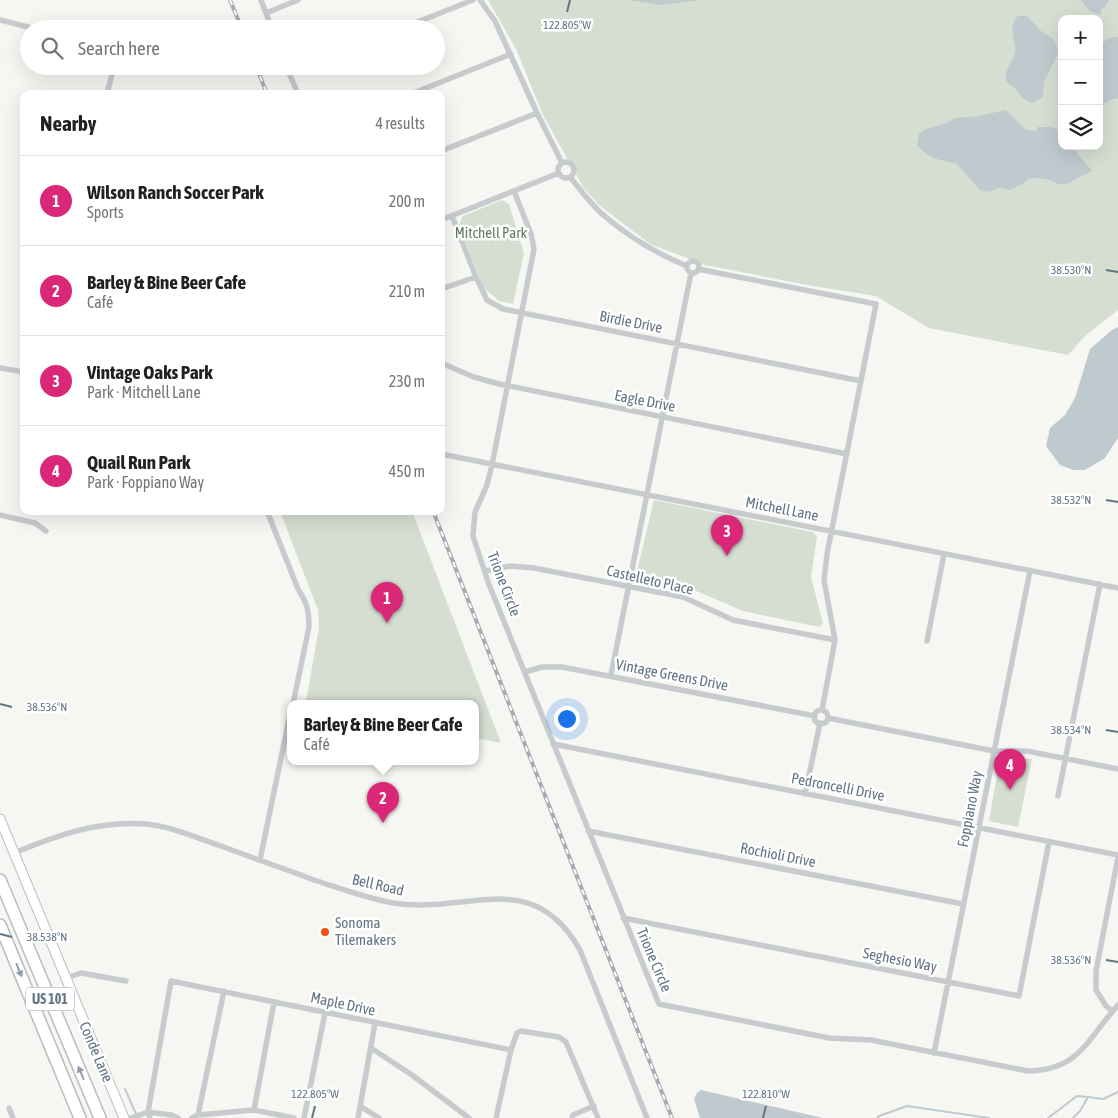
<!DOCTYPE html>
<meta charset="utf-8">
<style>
:root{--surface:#fff;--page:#f2f2f2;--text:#202124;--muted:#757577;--line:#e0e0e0;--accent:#db2777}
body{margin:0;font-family:"Asap Condensed",sans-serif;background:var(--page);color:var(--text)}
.controls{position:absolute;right:15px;top:15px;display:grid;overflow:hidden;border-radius:10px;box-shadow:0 5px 20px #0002}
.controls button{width:45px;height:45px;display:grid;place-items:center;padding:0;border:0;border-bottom:1px solid var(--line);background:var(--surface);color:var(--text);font:25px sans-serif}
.you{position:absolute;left:566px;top:718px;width:18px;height:18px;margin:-12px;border:4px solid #fff;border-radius:50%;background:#1a73e8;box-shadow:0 0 0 8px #1a73e833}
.badge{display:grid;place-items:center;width:32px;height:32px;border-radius:50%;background:var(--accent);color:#fff;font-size:16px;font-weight:700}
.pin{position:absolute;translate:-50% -41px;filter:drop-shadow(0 1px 2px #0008)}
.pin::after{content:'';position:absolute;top:26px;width:18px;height:15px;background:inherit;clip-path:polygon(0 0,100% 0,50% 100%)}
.popup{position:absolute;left:287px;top:700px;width:192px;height:65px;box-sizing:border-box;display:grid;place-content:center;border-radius:10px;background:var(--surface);filter:drop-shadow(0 1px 4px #0005);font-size:16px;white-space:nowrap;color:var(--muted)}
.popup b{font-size:19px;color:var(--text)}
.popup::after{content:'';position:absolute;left:50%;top:100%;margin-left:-10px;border:10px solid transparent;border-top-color:var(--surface)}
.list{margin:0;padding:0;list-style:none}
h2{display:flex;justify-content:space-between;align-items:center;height:65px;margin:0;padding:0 20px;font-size:21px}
h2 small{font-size:16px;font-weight:400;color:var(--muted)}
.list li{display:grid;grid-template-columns:32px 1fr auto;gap:15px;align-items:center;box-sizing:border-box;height:90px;padding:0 20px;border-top:1px solid var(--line)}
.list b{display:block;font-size:19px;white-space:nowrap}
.list p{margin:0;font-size:16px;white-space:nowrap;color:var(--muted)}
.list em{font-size:16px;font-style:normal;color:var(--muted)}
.icon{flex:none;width:28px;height:28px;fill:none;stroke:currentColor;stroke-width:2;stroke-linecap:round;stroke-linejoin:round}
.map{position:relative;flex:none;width:1118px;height:1118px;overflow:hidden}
.search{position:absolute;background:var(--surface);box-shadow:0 5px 20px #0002;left:20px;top:20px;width:425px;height:55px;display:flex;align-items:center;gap:12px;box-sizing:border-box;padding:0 18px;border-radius:28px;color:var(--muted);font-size:19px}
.panel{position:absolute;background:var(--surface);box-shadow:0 5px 20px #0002;left:20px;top:90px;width:425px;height:425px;border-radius:10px}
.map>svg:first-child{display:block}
.green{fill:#d6ded2;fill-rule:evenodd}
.water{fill:#bfcacf}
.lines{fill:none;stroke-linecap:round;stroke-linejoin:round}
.stream{stroke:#bfcacf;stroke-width:2}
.secondary-casing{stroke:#b7bcc1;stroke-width:11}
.highway-casing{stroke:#b9bcbf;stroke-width:14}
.street{stroke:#c8cbce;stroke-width:5.5}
.secondary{stroke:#fff;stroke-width:9}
.highway{stroke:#fff;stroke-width:11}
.rail-casing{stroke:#a5abb1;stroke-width:4}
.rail{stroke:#fff;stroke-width:2;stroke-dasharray:5.5;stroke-linecap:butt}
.oneway{fill:#919eaa}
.ticks{fill:none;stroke:#627485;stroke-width:2}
.poi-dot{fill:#f05117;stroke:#fff;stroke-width:2}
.labels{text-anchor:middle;stroke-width:5;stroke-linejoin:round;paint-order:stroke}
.shield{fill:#fff;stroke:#919eaa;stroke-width:1}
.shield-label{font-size:14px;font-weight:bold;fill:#627485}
.park-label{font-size:15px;fill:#667c62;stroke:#fff}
.street-label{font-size:15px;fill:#627485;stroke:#fff}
.poi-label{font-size:15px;fill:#627485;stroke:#fff;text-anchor:start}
.ticks-label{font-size:12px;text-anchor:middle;fill:#627485;stroke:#fff;stroke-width:5;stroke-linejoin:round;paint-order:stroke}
</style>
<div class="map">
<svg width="1118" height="1118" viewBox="0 0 1118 1118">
<rect width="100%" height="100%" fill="#f6f6f2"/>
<path class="green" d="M488,0h630v310l-33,26 -17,19 -139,-27 -53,-32 -64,-10 -107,-21 -55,-21 -51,-39 -16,-18 -40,-72 -27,-66zM1062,19h37v127h-37z
M502,200l7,4 15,49 -11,51 -14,-3 -15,-13 -25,-62 4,-10z
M654,500l159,32 4,5 -6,40 12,46 -4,4 -76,-16 -56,-24 -49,-7 -2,-5z
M280,511h132l89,232 -25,-5v-34h-158l-12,-2 13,-75 -1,-17z
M1000,757l32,2 -14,68 -29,-6z"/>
<path class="water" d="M627,0h74l-39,5z
M1081,0h28l-4,7 -4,2v5c-9,1 -16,-7 -20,-14z
M1018,16h9l14,15 11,7 7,13 -15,31 -1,14 -4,4 -7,3c-9,-2 -12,-9 -17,-15 -3,-3 -7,-4 -9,-8 -2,-8 6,-19 9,-26 3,-10 -9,-26 3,-38z
M1114,37h4v62l-3,-1 -16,8v-59l7,-7z
M1006,110l20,20 10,1 2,-4h13l11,4v15h9l21,25 -25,13h-8l-13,-5 -8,-1 -9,1 -5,4 -14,7 -10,-2 -11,4 -9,-2 -23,-26c-18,-5 -26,-3 -40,-19l2,-11 5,-4 22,-7 10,-5 22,-2z
M1118,327v111l-13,20 -20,12h-12l-13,-5 -14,-19 4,-18 15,-13 10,-17 15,-49 22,-19z
M701,1090l122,28h-123l-6,-19 3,-6z"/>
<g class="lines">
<path class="stream" d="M125,1089l11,25
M877,1118l2,-2 28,-10 82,12
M1048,1118l29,-22 11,1
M1073,1118l7,-7 8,-14 15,2 15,-7"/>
<defs>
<path id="secondary" d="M0,819l124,299"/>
<path id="highway" d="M0,880l100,238
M0,925l80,193"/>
</defs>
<use href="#secondary" class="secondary-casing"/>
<use href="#highway" class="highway-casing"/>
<path class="street" d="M261,0l11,29
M480,0l15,21 42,92 25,50
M266,13l32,-13
M0,20l36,9
M400,29l73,-29
M286,66l12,28
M289,73l16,-7
M107,94l7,-28
M411,94l100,-40
M441,151l96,-38
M558 170a8 8 0 1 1 16 0a8 8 0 1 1-16 0Z
M570,177c10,12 19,25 31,36 25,22 54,40 86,53
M514,191l17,43 3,15 -42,216 -5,20 -12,27 -2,24 15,46 171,422 170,34 42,2 157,31c52,-1 59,-32 90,-66
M452,216l24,61 11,23 16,9 358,72
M441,220l118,-47
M687 267a6 6 0 1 1 12 0a6 6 0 1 1-12 0Z
M698,269l178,35 -49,250 -3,26 11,60 -13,70
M441,289l35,-12
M441,363l33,14 25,7 348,70
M0,368l24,4
M441,454l677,134
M267,511l31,78c9,14 11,21 11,38l-16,77
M0,515l35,8 11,8
M485,571l25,-5 24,2 149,29 50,23 102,20
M927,641l17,-87
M525,672l17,-5h20l253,49
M611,675l80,-402
M814 717a7 7 0 1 1 14 0a7 7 0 1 1-14 0Z
M828,718l166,33h33l91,18
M553,744l565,111
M805,794l15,-71
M1058,796l42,-212
M588,831l375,73
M14,853c44,-18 82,-32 131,-29 26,2 52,14 76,22 32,12 64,23 96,35 25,8 50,17 76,22 73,12 139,-38 187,47l67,168
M260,860l30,-146
M623,918l396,78 30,-154
M66,978l15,-5 45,8
M1112,1011l-6,-5 -10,-16v-19l22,-114
M371,1048l41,27 57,43
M934,1053l96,-482
M360,1106l19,12
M9,1108l4,10
M254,1110l20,-108
M198,1115l26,-124
M131,1118l17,-6 23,3 7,3
M150,1118l-2,-6 23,-131 340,69
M192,1118l6,-3 56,-5 40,8
M304,1118l21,-105
M358,1118l17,-95
M496,1118l15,-68 6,-17 4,-2 38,6 7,5 32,76
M572,1118l1,-3 21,-9"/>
<use href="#secondary" class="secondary"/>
<use href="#highway" class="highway"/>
<defs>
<path id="rail" d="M230,0l12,29
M256,66l11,28
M433,511l239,607"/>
</defs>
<use href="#rail" class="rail-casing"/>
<use href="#rail" class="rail"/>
</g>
<defs><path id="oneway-solid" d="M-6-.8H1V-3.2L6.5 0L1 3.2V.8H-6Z" transform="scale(1.25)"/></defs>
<g class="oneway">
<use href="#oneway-solid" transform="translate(19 970) rotate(68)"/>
<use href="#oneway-solid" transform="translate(81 1073) rotate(-113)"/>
</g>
<path class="ticks" d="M567,12l3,-12M1106,270l12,2M1106,500l12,2M0,704l12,3M1106,730l12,2M0,934l12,3M1106,960l12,2M312,1118l3,-12M763,1118l3,-12"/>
<circle class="poi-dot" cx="325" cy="932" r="5"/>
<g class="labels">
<rect class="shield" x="26" y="987.5" width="48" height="23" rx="4"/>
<g class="shield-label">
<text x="50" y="1004">US 101</text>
</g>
<g class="park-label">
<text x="491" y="238">Mitchell Park</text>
</g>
<g class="street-label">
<text transform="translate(631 322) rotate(11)" y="5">Birdie Drive</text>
<text transform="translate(645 401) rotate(11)" y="5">Eagle Drive</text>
<text transform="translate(782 509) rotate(11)" y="5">Mitchell Lane</text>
<text transform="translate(650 580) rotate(13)" y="5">Castelleto Place</text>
<text transform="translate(504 584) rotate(69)" y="5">Trione Circle</text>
<text transform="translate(672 675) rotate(11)" y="5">Vintage Greens Drive</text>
<text transform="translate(838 787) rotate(11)" y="5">Pedroncelli Drive</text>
<text transform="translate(970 809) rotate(-79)" y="5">Foppiano Way</text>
<text transform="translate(778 855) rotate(11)" y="5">Rochioli Drive</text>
<text transform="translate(378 885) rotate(13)" y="5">Bell Road</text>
<text transform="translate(654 960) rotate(67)" y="5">Trione Circle</text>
<text transform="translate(900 960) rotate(11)" y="5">Seghesio Way</text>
<text transform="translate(343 1004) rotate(12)" y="5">Maple Drive</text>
<text transform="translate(96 1052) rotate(67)" y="5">Conde Lane</text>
</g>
<g class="poi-label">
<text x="335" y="928">Sonoma<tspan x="335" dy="17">Tilemakers</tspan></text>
</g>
</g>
<g class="ticks-label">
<text x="567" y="29">122.805°W</text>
<text x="1071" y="274">38.530°N</text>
<text x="1071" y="504">38.532°N</text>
<text x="47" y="711">38.536°N</text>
<text x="1071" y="734">38.534°N</text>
<text x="47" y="941">38.538°N</text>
<text x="1071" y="964">38.536°N</text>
<text x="315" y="1098">122.805°W</text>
<text x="766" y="1098">122.810°W</text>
</g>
</svg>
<div class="controls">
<button>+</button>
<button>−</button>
<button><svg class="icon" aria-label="layers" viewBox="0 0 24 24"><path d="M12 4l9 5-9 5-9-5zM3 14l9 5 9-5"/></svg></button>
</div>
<div class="you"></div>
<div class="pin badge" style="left:387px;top:623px">1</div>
<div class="pin badge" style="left:383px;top:823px">2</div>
<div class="popup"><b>Barley &amp; Bine Beer Cafe</b>Café</div>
<div class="pin badge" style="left:727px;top:556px">3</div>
<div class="pin badge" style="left:1010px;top:790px">4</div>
<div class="search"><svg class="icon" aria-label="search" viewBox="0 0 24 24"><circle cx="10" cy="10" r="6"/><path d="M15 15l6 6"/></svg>Search here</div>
<section class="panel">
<h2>Nearby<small>4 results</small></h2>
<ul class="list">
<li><span class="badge">1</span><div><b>Wilson Ranch Soccer Park</b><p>Sports</p></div><em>200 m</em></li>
<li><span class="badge">2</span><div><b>Barley &amp; Bine Beer Cafe</b><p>Café</p></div><em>210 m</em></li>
<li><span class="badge">3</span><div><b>Vintage Oaks Park</b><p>Park · Mitchell Lane</p></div><em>230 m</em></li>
<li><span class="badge">4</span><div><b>Quail Run Park</b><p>Park · Foppiano Way</p></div><em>450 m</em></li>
</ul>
</section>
</div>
